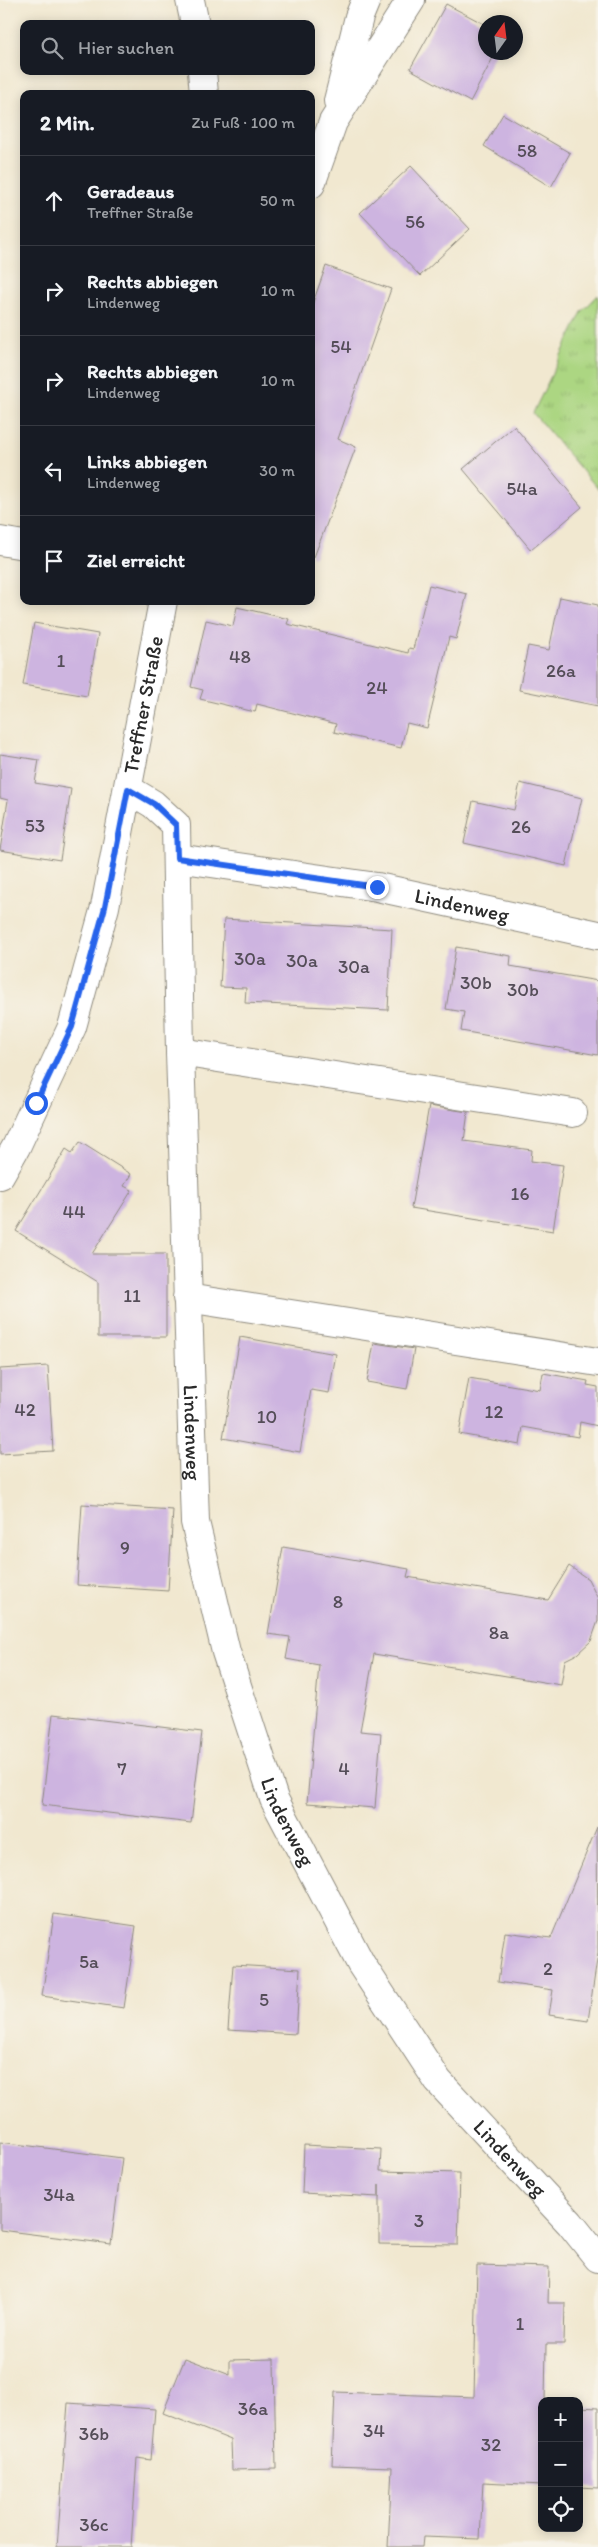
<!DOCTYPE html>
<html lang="de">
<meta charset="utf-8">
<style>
:root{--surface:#171b24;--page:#242831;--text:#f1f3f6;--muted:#9ea1a6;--line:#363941}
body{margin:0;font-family:Itim,sans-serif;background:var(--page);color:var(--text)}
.controls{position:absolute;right:15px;bottom:15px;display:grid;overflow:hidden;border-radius:10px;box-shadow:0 2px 12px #0003}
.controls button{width:45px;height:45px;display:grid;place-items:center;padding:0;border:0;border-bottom:1px solid var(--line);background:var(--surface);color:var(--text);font:25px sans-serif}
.compass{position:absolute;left:478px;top:15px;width:45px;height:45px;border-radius:50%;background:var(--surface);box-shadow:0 2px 12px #0003;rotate:14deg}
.stop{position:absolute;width:15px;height:15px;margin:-11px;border:4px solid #2563eb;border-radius:50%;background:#fff}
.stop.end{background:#2563eb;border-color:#fff;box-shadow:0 1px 5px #0008}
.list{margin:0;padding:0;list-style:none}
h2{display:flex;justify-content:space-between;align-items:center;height:65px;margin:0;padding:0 20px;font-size:21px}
h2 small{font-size:16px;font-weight:400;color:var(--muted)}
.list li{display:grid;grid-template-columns:32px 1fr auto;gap:15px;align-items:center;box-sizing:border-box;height:90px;padding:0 20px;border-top:1px solid var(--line)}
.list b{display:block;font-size:19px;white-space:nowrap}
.list p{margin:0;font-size:16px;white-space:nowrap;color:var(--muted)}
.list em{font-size:16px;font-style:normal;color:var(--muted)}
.icon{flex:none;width:28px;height:28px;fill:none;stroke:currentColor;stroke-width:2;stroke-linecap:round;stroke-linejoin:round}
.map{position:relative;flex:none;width:598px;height:2547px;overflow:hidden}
.search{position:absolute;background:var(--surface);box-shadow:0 2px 12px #0003;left:20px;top:20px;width:295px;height:55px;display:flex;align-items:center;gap:12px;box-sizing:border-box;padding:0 18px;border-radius:10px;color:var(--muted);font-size:19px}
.panel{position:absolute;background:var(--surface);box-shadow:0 2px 12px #0003;left:20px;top:90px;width:295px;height:515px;border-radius:10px}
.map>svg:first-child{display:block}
.grass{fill:url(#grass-tufts);stroke:#6c8056}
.building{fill:#cdb4e0}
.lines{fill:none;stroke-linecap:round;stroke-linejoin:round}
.street-casing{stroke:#8e8a7e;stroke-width:30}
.street{stroke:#fff;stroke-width:28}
.route{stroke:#2563eb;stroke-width:6}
.labels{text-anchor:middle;stroke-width:4.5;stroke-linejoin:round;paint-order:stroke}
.number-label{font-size:19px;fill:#544d58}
.street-label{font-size:21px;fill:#2b2b2b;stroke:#f7f3e8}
</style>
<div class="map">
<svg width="598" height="2547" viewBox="0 0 598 2547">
<defs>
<pattern id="grass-tufts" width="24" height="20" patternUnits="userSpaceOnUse" patternTransform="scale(1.25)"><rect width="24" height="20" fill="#acd682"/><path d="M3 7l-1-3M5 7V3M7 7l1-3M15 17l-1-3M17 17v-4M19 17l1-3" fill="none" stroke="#94b870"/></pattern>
</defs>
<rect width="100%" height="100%" fill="#f7f3e8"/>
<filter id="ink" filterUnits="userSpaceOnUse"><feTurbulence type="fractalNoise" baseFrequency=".02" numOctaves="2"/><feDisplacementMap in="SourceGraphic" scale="10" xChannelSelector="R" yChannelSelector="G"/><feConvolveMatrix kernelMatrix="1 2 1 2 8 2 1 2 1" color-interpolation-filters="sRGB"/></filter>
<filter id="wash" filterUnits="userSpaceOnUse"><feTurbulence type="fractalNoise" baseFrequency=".0096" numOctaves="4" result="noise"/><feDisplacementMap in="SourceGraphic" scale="20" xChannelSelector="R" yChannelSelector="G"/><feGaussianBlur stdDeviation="1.12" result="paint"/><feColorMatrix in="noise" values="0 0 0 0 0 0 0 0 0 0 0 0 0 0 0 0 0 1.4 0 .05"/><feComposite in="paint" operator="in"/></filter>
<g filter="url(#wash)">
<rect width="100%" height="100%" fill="#f1e8d0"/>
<path class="grass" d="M598,295v194l-65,-76 49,-101z"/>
<g id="blocks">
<path class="building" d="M446,4l40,21v27h10l-26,50 -60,-33z
M503,114l67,39 -19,34 -67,-41z
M411,166l59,63 -50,47 -60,-63z
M326,266l65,23 -53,150 18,8 -42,110 -3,-1v-248z
M514,426l68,81 -51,43 -68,-81z
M429,585l38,9 -11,45 -7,-2 -22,91 -20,-5 -6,25 -67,-16 2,-8 -79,-20 -2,8 -55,-13 3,-9 -12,-3 15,-67 27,6 4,-19 52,12 -2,5 121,29 1,-5 4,1z
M560,597l38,8v101l-79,-16 9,-44 21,4z
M34,623l64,11 -11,62 -64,-11z
M0,754l39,6 -4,23 36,6 -11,71 -60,-10 8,-50 -8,-2z
M520,783l62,15 -16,68 -102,-23 9,-42 41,9z
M224,919l168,10 -4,81 -143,-7 1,-15 -26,-1z
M456,947l55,9 -1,10 88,15v74l-137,-24 3,-19 -18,-3z
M429,1106l39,6 -4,29 68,9 -1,11 32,4 -10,66 -142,-23z
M80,1142l51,32 -7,12 8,4 -40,64h74v83h-68v-55l-82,-51 50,-82 6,4z
M240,1337l96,17 -7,39 -18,-3 -11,62 -77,-14z
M374,1343l40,6 -7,40 -40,-7z
M48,1366l5,85 -53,3v-85z
M543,1373l45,8 -1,4 11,2v39l-18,-4 -2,15 -55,-10 -3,18 -61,-11 10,-56 71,12z
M82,1504l91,6 -5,81 -91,-6z
M283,1547l126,22 -2,8 141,23 21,-34 19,13 10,20v22l-7,20 -14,13 -12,6 -4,25 -187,-31 -14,77 21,2 -6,75 -68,-5 12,-138 -33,-6 4,-22 -22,-3z
M53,1714l149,18 -11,91 -149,-18z
M597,1827l1,126 -10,68 -39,-6 4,-25 -55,-8 7,-50 46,6z
M54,1914l82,12 -12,82 -82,-12z
M233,1965l67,4 -4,65 -68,-4z
M0,2142l122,16 -11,86 -111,-14z
M304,2145l77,4 -1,22 80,2 -2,72 -79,-1v-59v12l-77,-4z
M477,2265l72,2 -1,36h17l-1,41h-18l-1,57h-3v84l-59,-3 -3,57 -57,-2 -1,10h-34l4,-80 -60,-2 3,-73 139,5z
M185,2358l45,17v-15l44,-1 2,110 -44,1 -1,-30 -68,-27z
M68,2403l87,6 -4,51 -14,-2 -6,89h-74z
M579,2407l19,1v80l-19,-1z"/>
</g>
</g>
<g filter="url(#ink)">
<use href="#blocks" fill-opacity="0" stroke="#8e8a7e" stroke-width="1"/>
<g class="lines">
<defs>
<g id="street">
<path d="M190,0l5,24"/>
<path d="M202,71l2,23"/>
<path d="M338,101l21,-84 7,-17"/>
<path d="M311,184l22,-62 78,-122"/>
<path d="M0,541l24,4"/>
<path id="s1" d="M128,789l25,15 23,21 4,227 15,470 31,130 48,147 87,165 77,117 132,142 28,35"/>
<path id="s2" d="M177,858l200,29 221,48"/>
<path d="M180,1052l393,61"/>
<path id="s3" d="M0,1175l16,-28 56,-120 33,-120 58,-306"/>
<path d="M187,1298l411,64"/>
</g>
</defs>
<use href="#street" class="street-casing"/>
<use href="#street" class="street"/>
</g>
</g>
<g class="lines" filter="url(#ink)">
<path class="route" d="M36,1103l36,-76 33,-120 23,-118 26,15 22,21 1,33 200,29"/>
</g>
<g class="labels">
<g class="number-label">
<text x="527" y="157">58</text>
<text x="415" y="228">56</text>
<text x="341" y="353">54</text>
<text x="522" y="495">54a</text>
<text x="240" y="663">48</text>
<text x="61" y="667">1</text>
<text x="561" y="677">26a</text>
<text x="377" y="694">24</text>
<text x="35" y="832">53</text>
<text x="521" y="833">26</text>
<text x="250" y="965">30a</text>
<text x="302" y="967">30a</text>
<text x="354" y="973">30a</text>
<text x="476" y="989">30b</text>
<text x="523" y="996">30b</text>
<text x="520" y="1200">16</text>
<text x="74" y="1218">44</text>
<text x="132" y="1302">11</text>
<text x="25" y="1416">42</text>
<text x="494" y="1418">12</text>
<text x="267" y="1423">10</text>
<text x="125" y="1554">9</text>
<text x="338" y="1608">8</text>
<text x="499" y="1639">8a</text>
<text x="122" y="1775">7</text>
<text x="344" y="1775">4</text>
<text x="89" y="1968">5a</text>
<text x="548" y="1975">2</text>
<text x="264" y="2006">5</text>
<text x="59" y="2201">34a</text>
<text x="419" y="2227">3</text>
<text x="520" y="2330">1</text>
<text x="253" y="2415">36a</text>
<text x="374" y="2437">34</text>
<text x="94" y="2440">36b</text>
<text x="491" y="2451">32</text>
<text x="94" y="2531">36c</text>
</g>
<g class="street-label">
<text dy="7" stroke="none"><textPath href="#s3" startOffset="495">Treffner Straße</textPath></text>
<text dy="7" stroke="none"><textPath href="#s2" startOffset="289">Lindenweg</textPath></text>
<text dy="7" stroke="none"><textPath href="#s1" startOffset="668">Lindenweg</textPath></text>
<text dy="7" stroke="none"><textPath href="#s1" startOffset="1072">Lindenweg</textPath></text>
<text dy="7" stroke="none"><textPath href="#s1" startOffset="1478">Lindenweg</textPath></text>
</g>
</g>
</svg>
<div class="controls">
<button>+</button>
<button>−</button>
<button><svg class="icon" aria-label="locate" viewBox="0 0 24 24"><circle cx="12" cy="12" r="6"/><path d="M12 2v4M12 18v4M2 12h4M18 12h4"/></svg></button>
</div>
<svg class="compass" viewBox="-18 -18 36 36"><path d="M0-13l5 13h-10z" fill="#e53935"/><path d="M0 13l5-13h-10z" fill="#9ea1a6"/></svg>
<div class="stop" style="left:36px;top:1103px"></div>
<div class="stop end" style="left:377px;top:887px"></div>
<div class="search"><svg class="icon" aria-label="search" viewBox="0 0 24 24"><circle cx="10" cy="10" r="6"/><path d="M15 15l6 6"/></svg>Hier suchen</div>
<section class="panel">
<h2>2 Min.<small>Zu Fuß · 100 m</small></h2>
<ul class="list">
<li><svg class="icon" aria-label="ahead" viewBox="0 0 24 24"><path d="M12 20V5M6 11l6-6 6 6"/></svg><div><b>Geradeaus</b><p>Treffner Straße</p></div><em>50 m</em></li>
<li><svg class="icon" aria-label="right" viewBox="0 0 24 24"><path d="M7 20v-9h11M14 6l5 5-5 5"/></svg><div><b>Rechts abbiegen</b><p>Lindenweg</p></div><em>10 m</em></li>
<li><svg class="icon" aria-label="right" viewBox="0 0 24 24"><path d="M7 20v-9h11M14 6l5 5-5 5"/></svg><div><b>Rechts abbiegen</b><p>Lindenweg</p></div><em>10 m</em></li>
<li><svg class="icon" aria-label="left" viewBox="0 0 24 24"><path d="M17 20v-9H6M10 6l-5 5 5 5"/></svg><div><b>Links abbiegen</b><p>Lindenweg</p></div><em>30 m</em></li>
<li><svg class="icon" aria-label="arrive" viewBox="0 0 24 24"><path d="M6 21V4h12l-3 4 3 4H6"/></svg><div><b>Ziel erreicht</b></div></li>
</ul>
</section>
</div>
